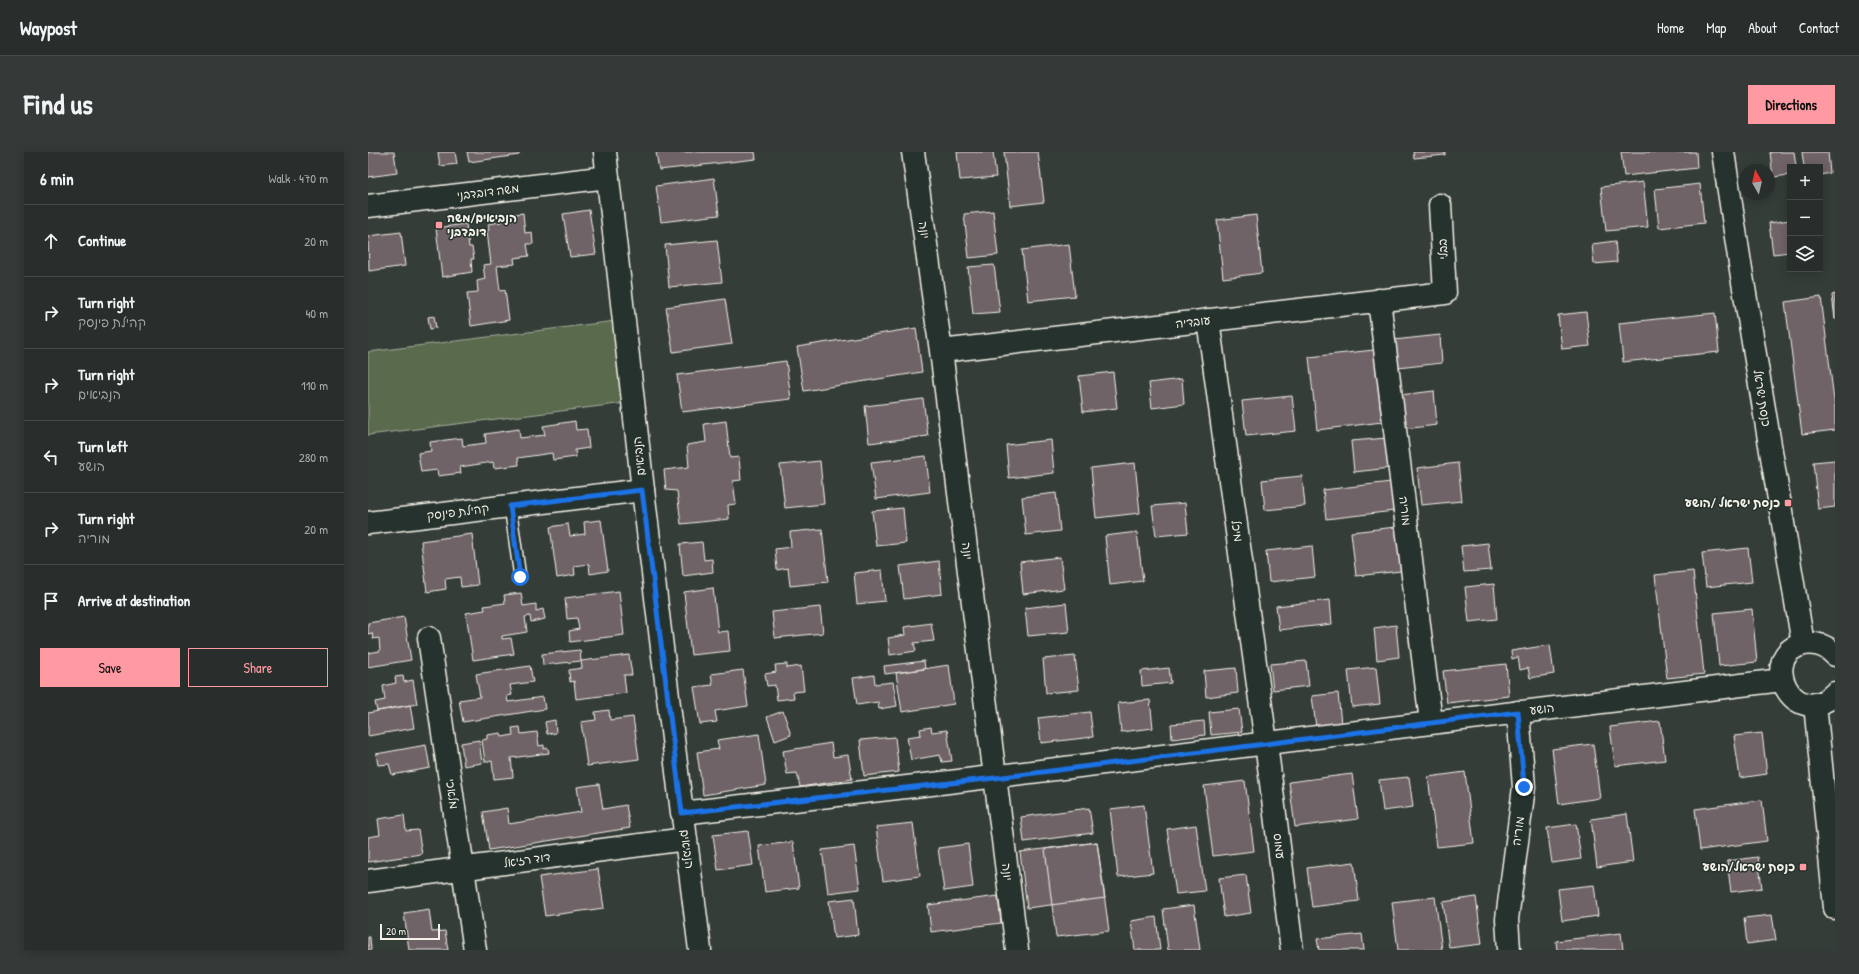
<!DOCTYPE html>
<meta charset="utf-8">
<style>
:root{--surface:#282e2b;--page:#343a37;--text:#f1f3f6;--muted:#a5a8a9;--line:#444a47;--accent:#ff9aa2}
body{margin:0;font-family:"Patrick Hand","Playpen Sans Hebrew",sans-serif;background:var(--page);color:var(--text)}
.controls{position:absolute;right:12px;top:12px;display:grid;overflow:hidden;border-radius:0px;box-shadow:0 2px 10px #0003}
.controls button{width:36px;height:36px;display:grid;place-items:center;padding:0;border:0;border-bottom:1px solid var(--line);background:var(--surface);color:var(--text);font:20px sans-serif}
.compass{position:absolute;left:1371px;top:12px;width:36px;height:36px;border-radius:50%;background:var(--surface);box-shadow:0 2px 10px #0003;rotate:352deg}
.scale{position:absolute;left:12px;bottom:10px;width:60px;box-sizing:border-box;padding-left:4px;border:2px solid #f4f1e8;border-top:0;font-size:11px;line-height:14px;white-space:nowrap;color:#f4f1e8;-webkit-text-stroke:3px #26332d;paint-order:stroke}
.stop{position:absolute;width:12px;height:12px;margin:-9px;border:3px solid #1a73e8;border-radius:50%;background:#fff}
.stop.end{background:#1a73e8;border-color:#fff;box-shadow:0 1px 4px #0008}
.list{margin:0;padding:0;list-style:none}
h2{display:flex;justify-content:space-between;align-items:center;height:52px;margin:0;padding:0 16px;font-size:17px}
h2 small{font-size:13px;font-weight:400;color:var(--muted)}
.list li{display:grid;grid-template-columns:26px 1fr auto;gap:12px;align-items:center;box-sizing:border-box;height:72px;padding:0 16px;border-top:1px solid var(--line)}
.list b{display:block;font-size:15px;white-space:nowrap}
.list p{margin:0;font-size:13px;white-space:nowrap;color:var(--muted)}
.list em{font-size:13px;font-style:normal;color:var(--muted)}
.actions{display:flex;gap:8px;padding:12px 16px}
.actions a{flex:1;padding:9px 0;border:1px solid var(--accent);border-radius:0px;text-align:center;font-size:14px;color:var(--accent)}
.actions .main{background:var(--accent);color:#111}
.icon{flex:none;width:22px;height:22px;fill:none;stroke:currentColor;stroke-width:2;stroke-linecap:round;stroke-linejoin:round}
.map{position:relative;flex:none;width:1467px;height:798px;overflow:hidden;border-radius:0px}
header{display:flex;align-items:center;gap:24px;box-sizing:border-box;height:56px;padding:0 20px;background:var(--surface);border-bottom:1px solid var(--line)}
header strong{font-size:19px}
nav{display:flex;gap:22px;margin-inline-start:auto;font-size:14px}
.intro{display:flex;align-items:center;justify-content:space-between;box-sizing:border-box;height:96px;padding:0 24px}
h1{margin:0;font-size:28px}
.button{padding:10px 18px;border-radius:0px;background:var(--accent);color:#111;font-size:14px;font-weight:700}
main{display:flex;gap:24px;padding:0 24px}
aside{flex:1;background:var(--surface);border-radius:0px;box-shadow:0 2px 10px #0003}
.map>svg:first-child{display:block}
.green{fill:#5a6b4e;stroke:#a7ae9b}
.building{fill:#6f6468;stroke:#f4f1e8}
.lines{fill:none;stroke-linecap:round;stroke-linejoin:round}
.service-casing{stroke:#f4f1e8;stroke-width:14}
.minor-casing{stroke:#f4f1e8;stroke-width:25}
.tertiary-casing{stroke:#f4f1e8;stroke-width:25}
.service{stroke:#26332d;stroke-width:11}
.minor{stroke:#26332d;stroke-width:22}
.tertiary{stroke:#26332d;stroke-width:22}
.route{stroke:#1a73e8;stroke-width:5}
.poi-dot{fill:#ff9aa2;stroke:#26332d;stroke-width:1.5}
.labels{text-anchor:middle;stroke-width:3;stroke-linejoin:round;paint-order:stroke}
.street-label{font-size:12px;fill:#f4f1e8;stroke:#26332d}
.poi-label{font-size:12px;font-weight:bold;fill:#f4f1e8;stroke:#26332d;text-anchor:end}
</style>
<header>
<strong>Waypost</strong>
<nav><a>Home</a><a>Map</a><a>About</a><a>Contact</a></nav>
</header>
<div class="intro"><h1>Find us</h1><a class="button">Directions</a></div>
<main>
<aside>
<h2>6 min<small>Walk · 470 m</small></h2>
<ul class="list">
<li><svg class="icon" aria-label="ahead" viewBox="0 0 24 24"><path d="M12 20V5M6 11l6-6 6 6"/></svg><div><b>Continue</b></div><em>20 m</em></li>
<li><svg class="icon" aria-label="right" viewBox="0 0 24 24"><path d="M7 20v-9h11M14 6l5 5-5 5"/></svg><div><b>Turn right</b><p>קהילת פינסק</p></div><em>40 m</em></li>
<li><svg class="icon" aria-label="right" viewBox="0 0 24 24"><path d="M7 20v-9h11M14 6l5 5-5 5"/></svg><div><b>Turn right</b><p>הנביאים</p></div><em>110 m</em></li>
<li><svg class="icon" aria-label="left" viewBox="0 0 24 24"><path d="M17 20v-9H6M10 6l-5 5 5 5"/></svg><div><b>Turn left</b><p>הושע</p></div><em>280 m</em></li>
<li><svg class="icon" aria-label="right" viewBox="0 0 24 24"><path d="M7 20v-9h11M14 6l5 5-5 5"/></svg><div><b>Turn right</b><p>מוריה</p></div><em>20 m</em></li>
<li><svg class="icon" aria-label="arrive" viewBox="0 0 24 24"><path d="M6 21V4h12l-3 4 3 4H6"/></svg><div><b>Arrive at destination</b></div></li>
</ul>
<div class="actions"><a class="main">Save</a><a>Share</a></div>
</aside>
<div class="map">
<svg width="1467" height="798" viewBox="0 0 1467 798">
<rect width="100%" height="100%" fill="#353d39"/>
<filter id="ink" filterUnits="userSpaceOnUse"><feTurbulence type="fractalNoise" baseFrequency=".025" numOctaves="2"/><feDisplacementMap in="SourceGraphic" scale="8" xChannelSelector="R" yChannelSelector="G"/><feConvolveMatrix kernelMatrix="1 2 1 2 8 2 1 2 1" color-interpolation-filters="sRGB"/></filter>
<g filter="url(#ink)">
<path class="green" d="M256,168l9,82 -265,33v-83z"/>
<path class="building" d="M0,0h26l3,21 -29,4z
M70,0h17l2,12 -17,2z
M99,0h52v3l-50,7z
M288,0h99l1,7 -97,11z
M589,0h36l3,25 -36,3z
M636,0h34l6,50 -34,4z
M1045,0h32v3l-31,3z
M1253,0h75l1,16 -73,8z
M1402,0h24l2,15h-6v8l-17,2z
M1434,0h26l2,21 -10,2v-8h-16z
M346,26l5,37 -58,7 -5,-36z
M1275,30l5,45 -42,4 -5,-44z
M1332,32l4,39 -45,5 -4,-39z
M221,58l7,44 -26,3 -7,-43z
M625,59l5,44 -29,3 -5,-44z
M155,61l2,20 7,-1 1,12h-6l2,12 -15,2 1,6 -18,2 3,25 5,-1 4,30 -38,6 -4,-33 11,-1 -1,-11 8,-2 -2,-14 8,-1 -4,-33 2,-1 -1,-6 13,-2 -1,-6z
M888,63l6,58 -39,5 -6,-58z
M1422,68v32l-17,2 -4,-31z
M98,72l3,23h3l2,12h-3l1,13 -30,5 -6,-49z
M33,80l4,34 -36,5 -1,-35z
M349,88l5,42 -53,5 -4,-42z
M1247,89l2,21 -23,2 -2,-20z
M701,92l6,52 -47,5 -6,-51z
M626,113l6,47 -27,2 -5,-47z
M1467,142v25l-3,-24z
M1453,145l14,111v22l-33,4 -17,-132z
M357,147l7,45 -59,8 -7,-45z
M1218,160l4,34 -28,3 -4,-34z
M1347,161l4,39 -96,10 -4,-39z
M66,164l2,12 -6,1 -2,-12z
M548,176l6,44 -118,19 -7,-44z
M1072,183l2,28 -44,5 -4,-28z
M1006,198l8,72 -65,8 -8,-73z
M418,209l5,38 -109,13 -5,-37z
M745,220l4,36 -34,4 -4,-36z
M814,227l2,25 -32,4 -3,-25z
M1066,239l3,34 -33,4 -4,-34z
M924,244l4,35 -50,5 -4,-35z
M555,247l5,37 -59,7 -4,-37z
M207,269l1,9 11,-1 2,19 -14,2 1,7 -23,3 -1,-7 -34,5 1,7 -25,3 -1,-6 -33,5 1,6 -23,3 -1,-6 -16,2 -3,-19 13,-2 -1,-9 32,-4 1,8 23,-3 -1,-9 34,-5 1,9 25,-3 -2,-9z
M358,269l4,37 9,-1 2,23 -8,1 3,23 -8,1 1,14 -48,5 -4,-33 -11,-1 -2,-20 25,-3 -2,-22 19,-3 -2,-18z
M1019,286l3,30 -36,4 -3,-31z
M683,288l3,33 -45,5 -3,-33z
M558,304l4,36 -54,7 -5,-37z
M1467,308v47l-17,2 -5,-47z
M452,309l4,43 -39,4 -5,-43z
M767,311l5,50 -44,5 -5,-50z
M1090,311l4,38 -41,4 -4,-37z
M934,324l3,30 -40,4 -3,-30z
M1023,330l3,29 -68,8 -3,-29z
M688,341l4,38 -34,4 -4,-38z
M817,351l3,30 -32,3 -4,-30z
M535,356l3,35 -30,3 -4,-35z
M233,368l7,51 -18,3 -1,-10 -15,2 1,9 -18,3 -7,-51 18,-3 2,12 15,-2 -1,-12z
M1028,375l5,44 -45,5 -5,-44z
M454,377l6,53 -38,4 -2,-18 -11,2 -2,-21 16,-2 -1,-15z
M769,380l6,49 -33,4 -5,-49z
M104,382l6,51 -17,2 -1,-10 -15,2 1,10 -19,3 -6,-51z
M334,390l2,18 8,-1 1,13 -30,4 -3,-32z
M1120,391l3,27 -27,2 -3,-26z
M944,394l3,31 -46,5 -3,-31z
M1380,396l4,34 -46,5 -4,-34z
M692,405l4,32 -41,5 -3,-32z
M571,409l3,33 -38,5 -4,-33z
M514,418l3,31 -28,3 -3,-31z
M1325,419l11,103 -37,4 -12,-103z
M1126,432l3,35 -28,3 -4,-35z
M345,436l5,44 10,-1 2,20 -39,4 -7,-63z
M251,439l5,44 -54,7 -1,-11 10,-2 -2,-11 -10,1 -2,-21z
M153,441l2,13 13,-2v7l7,-2 2,10 -14,3 -1,-6 -5,1 2,15 -25,4v3l9,-1 3,16 -41,6 -7,-47 19,-3 -1,-4 21,-3 -1,-8z
M962,448l2,24 -53,6 -3,-24z
M698,451l3,29 -41,4 -3,-28z
M452,455l3,26 -48,5 -3,-26z
M1384,457l5,53 -38,4 -5,-53z
M36,465l7,43 -43,7v-14l12,-2 -1,-13 -6,1 -1,-6 -4,1v-11z
M563,471l3,18 -20,2 2,8 -26,4 -2,-17 17,-3 -1,-8z
M1028,473l3,32 -22,3 -3,-32z
M1182,493l4,29 -24,4 -2,-10 -8,2 -2,-13 -6,2 -1,-8z
M212,498l1,11 -38,4 -1,-11z
M261,503l3,20h-8l2,18 -50,6 -2,-18 -4,1 -1,-12 13,-2 -1,-7z
M707,504l4,34 -33,3 -3,-34z
M556,509l1,8 -40,5 -1,-8z
M938,509l3,25 -36,4 -3,-26z
M419,512v4l14,-2 3,25 -11,1 1,6 -17,2 -2,-15 -8,1 -2,-12 11,-2 -1,-7z
M1138,512l3,32 -62,7 -4,-32z
M581,513l5,39 -52,8 -6,-39z
M162,514l3,16 -23,3 2,10 -5,1 1,6 35,-5 2,12 -82,13 -4,-22 21,-3 -4,-23z
M1008,515l4,37 -28,3 -4,-37z
M801,516l2,15 -29,3 -1,-15z
M868,516l2,25 -32,4 -2,-26z
M375,518l5,36 -33,5 2,11 -17,2 -6,-37 19,-2 -2,-11z
M506,523l1,9 18,-2 4,24 -18,3 -1,-7 -21,3 -4,-27z
M35,524l1,6 9,-2 4,24 -40,7 -2,-9 10,-2 -2,-14 13,-3 -1,-6z
M970,541l3,31 -25,3 -4,-31z
M782,548l3,28 -32,4 -3,-29z
M42,553l4,23 -46,8v-23z
M871,557l3,23 -31,3 -2,-23z
M241,558l1,10 23,-3 6,42 -52,7 -6,-44 15,-2 -1,-8z
M415,559l8,24 -16,6 -8,-24z
M722,560l3,25 -52,6 -3,-25z
M187,568l1,13 -9,1 -2,-12z
M836,569l1,14 -33,4 -1,-15z
M1292,569l5,39 -50,6 -5,-39z
M152,575l1,7 16,-2 2,14 5,-1v4l4,-1 1,5 -38,5 2,19 -19,2 -2,-18 -7,1 -3,-22 5,-1v-4l14,-2 1,4 11,-2 -1,-7z
M563,575l1,5 15,-2 5,31 -10,1 -2,-7 -29,5 -4,-23 14,-2 -1,-6z
M1394,581l5,41 -27,4 -6,-42z
M391,582l7,51 -63,10 -6,-43 22,-3 -2,-9z
M527,585l4,35 -35,4 -4,-36z
M111,588l3,23 -18,3 -3,-23z
M463,591l2,14 15,-2 4,24 -52,8 -3,-14 -10,1 -4,-23z
M1225,592l7,54 -41,6 -7,-55z
M58,593l4,23 -38,7 -3,-11 -11,1 -2,-11z
M1097,620l9,71 -37,4 -9,-70z
M984,622l6,45 -63,8 -6,-45z
M1041,625l4,30 -30,4 -4,-31z
M877,629l9,70 -41,5 -9,-70z
M231,632l4,25 23,-4 4,23 -141,22 -6,-38 24,-4 2,16 72,-12 -4,-25z
M1394,648l5,41 -67,9 -5,-41z
M776,653l9,68 -35,4 -8,-68z
M721,656l4,25 -69,9 -3,-25z
M1259,662l6,48 -36,5 -6,-48z
M36,663l2,16 12,-1 4,24 -54,8v-25l12,-2 -2,-16z
M545,671l7,53 -37,5 -7,-54z
M1208,672l5,35 -29,4 -5,-35z
M828,673l9,66 -29,3 -9,-65z
M380,679l5,34 -35,5 -5,-35z
M425,690l6,46 -34,4 -6,-46z
M729,690l12,89 -53,6 -11,-88z
M729,690l8,56 -78,10 -7,-56z
M600,692l5,43 -29,4 -6,-43z
M486,694l6,43 -32,4 -6,-43z
M1390,705l4,31 -31,4 -4,-31z
M986,710l5,39 -47,6 -5,-39z
M230,717l6,39 -59,8 -6,-39z
M878,723l5,38 -27,4 -5,-39z
M1226,733l4,31 -36,5 -4,-32z
M630,744l3,27 -70,9 -3,-27z
M1067,745l7,53h-44l-6,-48z
M1108,745l6,47 -33,4 -6,-46z
M486,746l4,37 -24,3 -5,-37z
M826,753l6,45h-32l-5,-41z
M61,757l3,23 13,-1 3,19h-39l-5,-37z
M1404,763l4,25 -29,4 -3,-26z
M788,765l4,33h-25l-4,-29z
M1253,781l2,17h-66l-1,-9z
M994,782l2,16h-45l-2,-11z
M0,785h2l1,13h-3z"/>
<g class="lines">
<defs>
<path id="service" d="M142,354l10,71"/>
<path id="minor" d="M545,0l28,199 76,599
M1355,0l18,118 62,374
M0,54l240,-29
M1011,148l52,422
M840,168l58,423 26,207
M573,199l504,-58 -5,-88
M0,371l275,-33
M61,486l46,312
M1447,552l20,204
M316,672l16,126
M0,729l318,-42
M1141,798l-2,-31 17,-132 -6,-75"/>
<path id="tertiary" d="M237,0l38,338 39,323c367,-41 733,-89 1100,-133
M1467,503c-8,-9 -19,-13 -31,-11 -49,11 -9,90 31,49"/>
</defs>
<use href="#service" class="service-casing"/>
<use href="#minor" class="minor-casing"/>
<use href="#tertiary" class="tertiary-casing"/>
<use href="#service" class="service"/>
<use href="#minor" class="minor"/>
<use href="#tertiary" class="tertiary"/>
</g>
</g>
<g class="lines" filter="url(#ink)">
<path class="route" d="M152,425l-10,-71 132,-16 40,323 313,-35 523,-66 6,75"/>
</g>
<g class="poi-dot">
<rect x="67" y="69" width="8" height="8" rx="2"/>
<rect x="1416" y="347" width="8" height="8" rx="2"/>
<rect x="1431" y="711" width="8" height="8" rx="2"/>
</g>
<g class="labels">
<g class="street-label">
<text transform="translate(120 40) rotate(-7)" y="4">משה דובדבני</text>
<text transform="translate(556 78) rotate(82)" y="4">יונה</text>
<text transform="translate(1075 97) rotate(-93)" y="4">בבלי</text>
<text transform="translate(825 170) rotate(-7)" y="4">עובדיה</text>
<text transform="translate(1394 246) rotate(81)" y="4">כנסת ישראל</text>
<text transform="translate(271 304) rotate(-96)" y="4">הנביאים</text>
<text transform="translate(1037 359) rotate(83)" y="4">מוריה</text>
<text transform="translate(90 360) rotate(-7)" y="4">קהילת פינסק</text>
<text transform="translate(869 379) rotate(82)" y="4">מיכל</text>
<text transform="translate(599 399) rotate(83)" y="4">יונה</text>
<text transform="translate(1174 557) rotate(-7)" y="4">הושע</text>
<text transform="translate(84 642) rotate(82)" y="4">מלאכי</text>
<text transform="translate(1150 679) rotate(-82)" y="4">מוריה</text>
<text transform="translate(911 694) rotate(83)" y="4">עמוס</text>
<text transform="translate(319 697) rotate(82)" y="4">הנביאים</text>
<text transform="translate(159 708) rotate(-8)" y="4">דוד רזיאל</text>
<text transform="translate(639 720) rotate(83)" y="4">יונה</text>
</g>
<g class="poi-label">
<text x="79" y="70" text-anchor="start">הנביאים/משה<tspan x="79" dy="14">דובדבני</tspan></text>
<text x="1412" y="355">כנסת ישראל /הושע</text>
<text x="1427" y="719">כנסת ישראל/הושע</text>
</g>
</g>
</svg>
<div class="controls">
<button>+</button>
<button>−</button>
<button><svg class="icon" aria-label="layers" viewBox="0 0 24 24"><path d="M12 4l9 5-9 5-9-5zM3 14l9 5 9-5"/></svg></button>
</div>
<svg class="compass" viewBox="-18 -18 36 36"><path d="M0-13l5 13h-10z" fill="#e53935"/><path d="M0 13l5-13h-10z" fill="#a5a8a9"/></svg>
<div class="scale">20 m</div>
<div class="stop" style="left:152px;top:425px"></div>
<div class="stop end" style="left:1156px;top:635px"></div>
</div>
</main>
